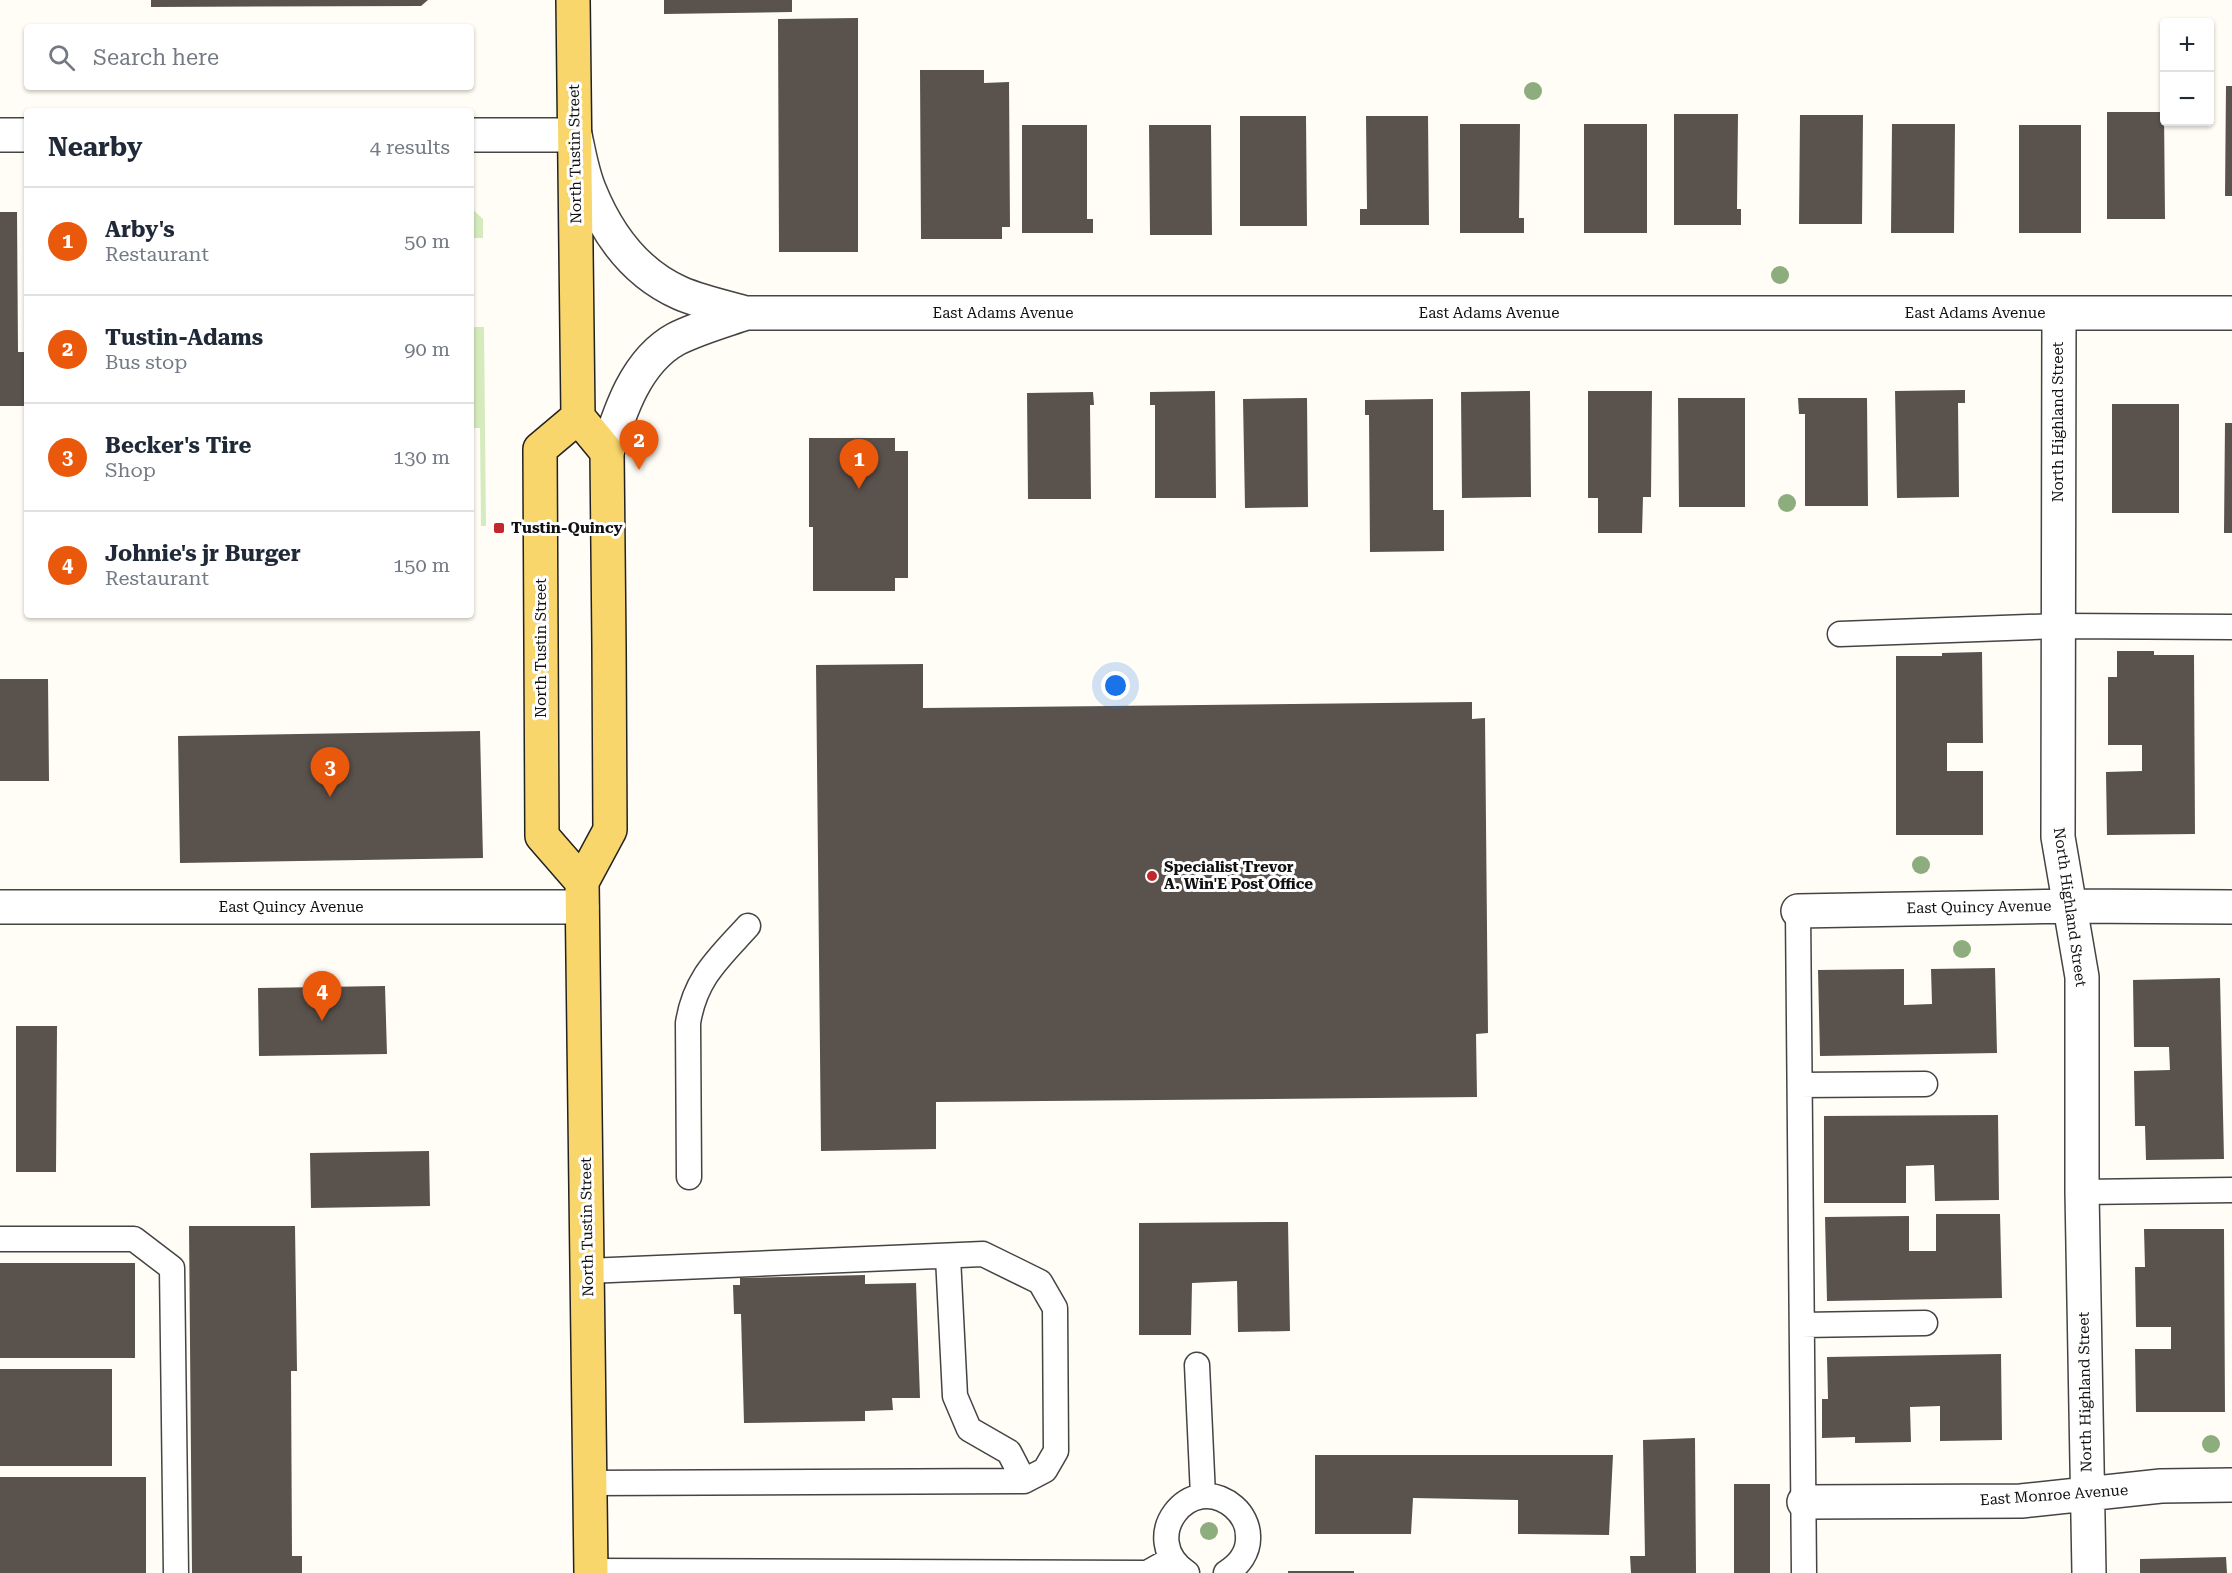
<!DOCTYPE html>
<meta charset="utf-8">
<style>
:root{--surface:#fff;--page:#f6f6f7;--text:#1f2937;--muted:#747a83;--line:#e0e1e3;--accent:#ea580c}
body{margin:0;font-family:"Roboto Serif",serif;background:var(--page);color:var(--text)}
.controls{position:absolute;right:18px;top:18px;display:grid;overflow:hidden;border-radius:6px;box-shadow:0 2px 4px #0004}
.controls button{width:54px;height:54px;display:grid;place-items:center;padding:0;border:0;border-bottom:2px solid var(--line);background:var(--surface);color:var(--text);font:30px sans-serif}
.you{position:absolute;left:1116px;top:686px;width:21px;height:21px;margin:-15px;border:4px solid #fff;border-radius:50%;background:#1a73e8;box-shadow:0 0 0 9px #1a73e833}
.badge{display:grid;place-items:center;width:39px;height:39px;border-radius:50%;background:var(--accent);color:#fff;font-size:20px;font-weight:700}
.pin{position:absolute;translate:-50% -50px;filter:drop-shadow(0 2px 3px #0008)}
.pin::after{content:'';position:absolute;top:32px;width:21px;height:18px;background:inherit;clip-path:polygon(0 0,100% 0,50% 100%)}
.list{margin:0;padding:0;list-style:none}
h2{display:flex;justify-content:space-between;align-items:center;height:78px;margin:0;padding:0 24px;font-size:26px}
h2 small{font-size:20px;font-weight:400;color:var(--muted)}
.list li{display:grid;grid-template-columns:39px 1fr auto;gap:18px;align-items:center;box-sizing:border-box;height:108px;padding:0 24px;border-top:2px solid var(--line)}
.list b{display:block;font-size:22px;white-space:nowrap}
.list p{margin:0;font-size:20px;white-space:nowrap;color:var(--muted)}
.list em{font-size:20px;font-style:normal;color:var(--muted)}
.icon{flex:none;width:33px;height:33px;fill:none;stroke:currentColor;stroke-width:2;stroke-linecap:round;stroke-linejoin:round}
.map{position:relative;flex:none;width:2232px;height:1573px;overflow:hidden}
.search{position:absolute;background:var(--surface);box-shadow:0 2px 4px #0004;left:24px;top:24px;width:450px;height:66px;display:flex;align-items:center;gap:15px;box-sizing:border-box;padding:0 21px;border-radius:6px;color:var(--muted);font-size:22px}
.panel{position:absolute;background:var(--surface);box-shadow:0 2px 4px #0004;left:24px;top:108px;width:450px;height:510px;border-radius:6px}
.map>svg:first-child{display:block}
.green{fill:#d5ebbd}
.building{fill:#5a524d}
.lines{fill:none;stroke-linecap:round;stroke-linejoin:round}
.lane-casing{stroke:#444;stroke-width:27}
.street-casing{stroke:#444;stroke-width:36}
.primary-casing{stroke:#222;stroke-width:36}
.lane{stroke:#fff;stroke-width:24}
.street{stroke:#fff;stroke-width:33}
.primary{stroke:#f9d66b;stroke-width:33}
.tree{fill:#8dad7f}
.poi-dot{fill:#c4262e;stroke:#fff;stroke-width:2}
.labels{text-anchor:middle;stroke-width:6;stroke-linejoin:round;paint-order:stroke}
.street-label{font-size:15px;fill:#111;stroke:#fff}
.poi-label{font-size:15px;font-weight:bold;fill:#111;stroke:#fff;text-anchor:start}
</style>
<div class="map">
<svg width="2232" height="1573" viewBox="0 0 2232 1573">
<rect width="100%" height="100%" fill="#fffdf5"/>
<path class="green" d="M471,208l12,11v19h-12z
M472,327h12l2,199h-5l-1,-98h-9z"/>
<path class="building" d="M151,0h277l-7,6 -270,1z
M664,0h128v12l-128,2z
M858,18v234h-79l-1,-233z
M920,70h64v13l25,-1 1,145h-8v12h-81z
M2226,86h6v110h-7z
M2107,112h57l1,107h-58z
M1674,114h64l-1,95h4v16h-67z
M1800,115h63l-1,109h-63z
M1240,116h66l1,110h-67z
M1366,116h62l1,109h-69v-16h7z
M1460,124h60l-1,94h5v15h-64z
M1584,124h63v109h-63z
M1892,124h63l-1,109h-63z
M1022,125h65v94h6v14h-71z
M1149,125h62l1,110h-62z
M2019,125h62v108h-62z
M0,212h17l1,140h9v54h-27z
M1965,390v13h-7l1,94 -62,1 -2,-107z
M1215,391l1,107h-61v-93h-5v-13z
M1530,391l1,106 -69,1 -1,-106z
M1588,391h64l-1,106h-8l-1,36h-44v-35h-10z
M1093,392l1,13h-4l1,94h-63l-1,-106z
M1307,398l1,109 -63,1 -2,-109z
M1678,398h67v109h-66z
M1798,398h69l1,108h-63v-92h-6z
M1433,399v111h11v41l-74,1 -1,-137h-4v-15z
M2112,404h67v109h-67z
M2225,423h7v110h-8z
M809,438h86v13h13v127h-13v13h-82v-64h-4z
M2117,651h37v4h40l1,179 -88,1 -1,-63 36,-1v-26h-34v-68h9z
M1982,652l1,91h-36v28h36v64h-87v-179h46v-3z
M923,664v44l549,-6v17l13,-1 3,315 -12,1 1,63 -541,5v47l-115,2 -5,-486z
M0,679h48l1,102h-49z
M480,731l3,127 -303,5 -2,-127z
M1995,968l2,85 -177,3 -2,-86 86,-1v36l28,-1 -1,-35z
M2220,978l4,181 -78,1 -1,-34h-10l-1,-55 36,-1 -1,-23h-35l-1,-67z
M385,986l2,68 -128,2 -1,-68z
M16,1026h41l-1,146h-40z
M1998,1115l1,85 -64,1 -1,-36 -28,1v37h-82v-87z
M429,1151l1,55 -119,2 -1,-55z
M1936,1214h64l2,84 -175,3 -2,-84 84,-1v35h27z
M1288,1222l2,109 -52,1 -1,-51 -45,2 -1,52h-52v-112z
M189,1226h106l2,145h-6l1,185h10v17h-110z
M2144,1229h80l1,183h-89l-1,-63h36v-22h-35l-1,-60h10z
M0,1263h135v95h-135z
M865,1275v9l51,-1 4,115h-28l1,12 -28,1v10l-121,2 -3,-109h-7l-1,-29h7v-7z
M2001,1354l1,86 -62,1v-35l-30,1 1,35 -56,1v-6l-33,1v-39h6l-1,-42z
M0,1369h112v97h-112z
M1695,1438l1,135h-65l-1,-17h15l-2,-116z
M1315,1455h298l-4,80 -91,-1v-34l-105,-2 -2,36h-96z
M0,1477h146v96h-146z
M1734,1484h36v89h-36z
M2226,1557l1,16h-87v-14z
M1288,1571h66v2h-66z"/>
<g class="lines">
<defs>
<path id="lane" d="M1840,634l218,-8 174,1
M1798,911l6,662
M1800,1085l125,-1
M689,1177l-1,-154c7,-45 31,-65 60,-97
M2082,1192l150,-2
M0,1239h134l38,29 4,305
M948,1257l7,139 14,33 40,23 15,29
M587,1271l396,-17 57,28 15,26 1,143 -11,19 -21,11 -434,2
M1802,1325l123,-2
M1197,1365l6,131
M591,1571l556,2 25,-14
M1187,1573c-51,-34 3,-104 47,-66 8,7 14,18 14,29 1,16 -9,29 -22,37"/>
<path id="street" d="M0,135h27
M471,135h104c4,18 7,37 14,54 18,45 46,84 91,104 21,9 44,14 66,20h1486
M2059,313l-1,524 24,140v215l7,381
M607,452c13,-41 29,-91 69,-113 22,-11 47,-18 70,-26
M0,907h582
M1798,911l273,-5 161,1
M1804,1502l217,-1 140,-15 71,-1"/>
<path id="primary" d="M573,0l5,417 29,35 2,194 1,184 -28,52 9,691
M578,417l-38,32 2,387 40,46"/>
</defs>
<use href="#lane" class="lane-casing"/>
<use href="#street" class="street-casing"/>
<use href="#primary" class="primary-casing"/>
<use href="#lane" class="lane"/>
<use href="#street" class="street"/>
<use href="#primary" class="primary"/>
</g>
<g class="tree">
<circle cx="1533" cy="91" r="9"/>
<circle cx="1780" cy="275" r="9"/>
<circle cx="1787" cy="503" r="9"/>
<circle cx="1921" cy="865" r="9"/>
<circle cx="1962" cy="949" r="9"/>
<circle cx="2211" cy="1444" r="9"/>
<circle cx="1209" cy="1531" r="9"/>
</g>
<g class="poi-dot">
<rect x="493" y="522" width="12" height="12" rx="3"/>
<circle cx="1152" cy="876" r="6"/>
</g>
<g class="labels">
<g class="street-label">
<text transform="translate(575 154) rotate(-91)" y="5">North Tustin Street</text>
<text x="1003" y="318">East Adams Avenue</text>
<text x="1489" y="318">East Adams Avenue</text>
<text x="1975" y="318">East Adams Avenue</text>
<text transform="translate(2058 422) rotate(-90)" y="5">North Highland Street</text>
<text transform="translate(541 648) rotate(-90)" y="5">North Tustin Street</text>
<text x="291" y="912">East Quincy Avenue</text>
<text transform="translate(1979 907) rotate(-1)" y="5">East Quincy Avenue</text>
<text transform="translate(2070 907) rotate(82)" y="5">North Highland Street</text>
<text transform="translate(587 1227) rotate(-91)" y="5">North Tustin Street</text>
<text transform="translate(2085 1392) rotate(-91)" y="5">North Highland Street</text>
<text transform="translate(2054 1495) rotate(-4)" y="5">East Monroe Avenue</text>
</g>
<g class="poi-label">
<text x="511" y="533">Tustin-Quincy</text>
<text x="1164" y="872">Specialist Trevor<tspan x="1164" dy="17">A. Win'E Post Office</tspan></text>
</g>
</g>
</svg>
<div class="controls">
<button>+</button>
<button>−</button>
</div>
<div class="you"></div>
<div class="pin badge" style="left:859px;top:489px">1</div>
<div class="pin badge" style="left:639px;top:470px">2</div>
<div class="pin badge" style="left:330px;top:797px">3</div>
<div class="pin badge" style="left:322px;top:1021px">4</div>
<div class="search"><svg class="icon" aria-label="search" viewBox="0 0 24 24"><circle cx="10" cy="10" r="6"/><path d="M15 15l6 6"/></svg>Search here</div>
<section class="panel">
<h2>Nearby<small>4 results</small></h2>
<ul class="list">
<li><span class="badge">1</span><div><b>Arby's</b><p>Restaurant</p></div><em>50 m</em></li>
<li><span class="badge">2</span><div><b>Tustin-Adams</b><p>Bus stop</p></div><em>90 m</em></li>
<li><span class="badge">3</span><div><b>Becker's Tire</b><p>Shop</p></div><em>130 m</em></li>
<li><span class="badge">4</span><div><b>Johnie's jr Burger</b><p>Restaurant</p></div><em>150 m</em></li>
</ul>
</section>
</div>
